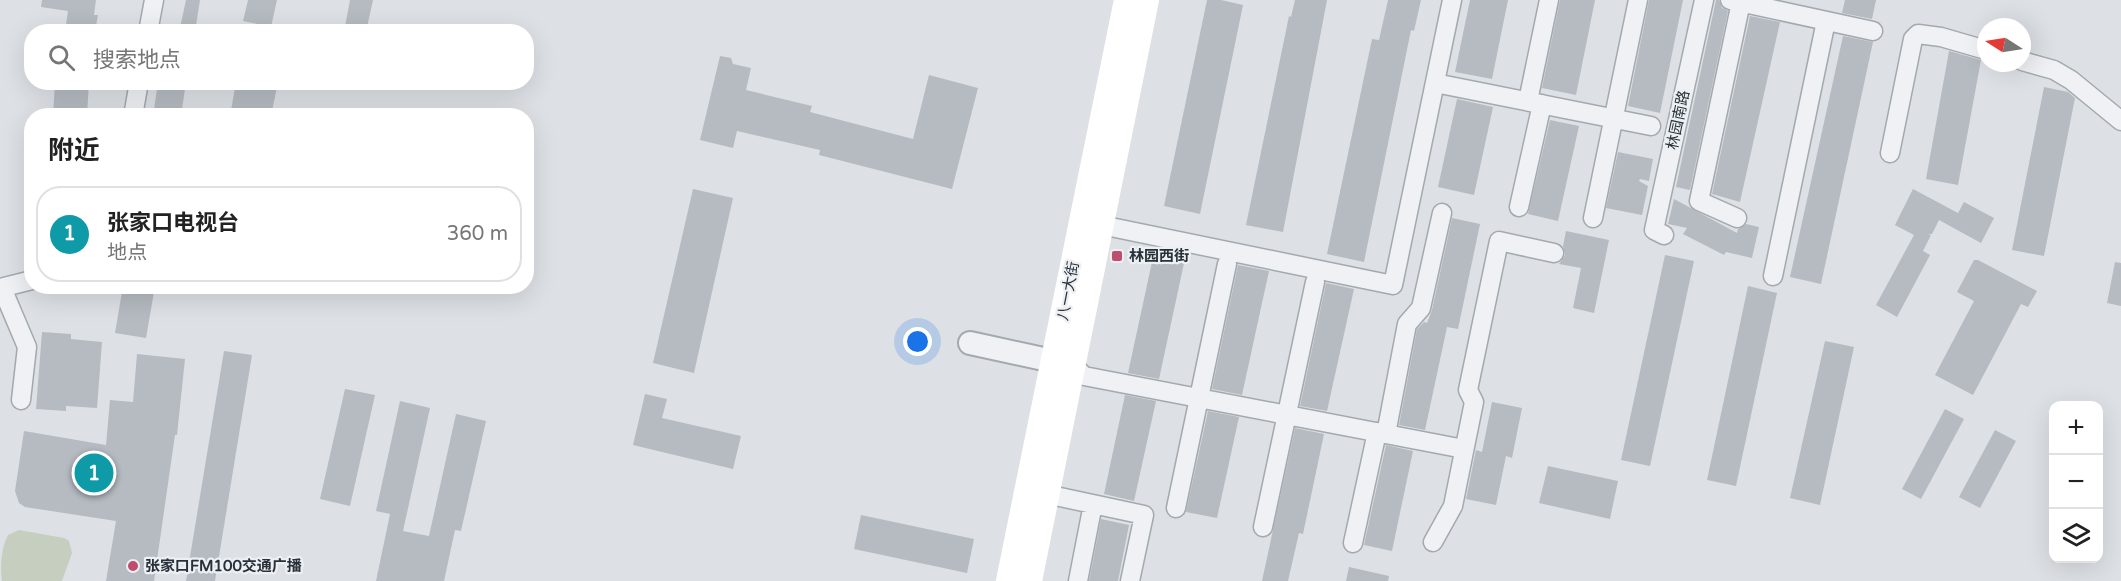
<!DOCTYPE html>
<html lang="zh">
<meta charset="utf-8">
<style>
:root{--surface:#fff;--page:#f2f2f2;--text:#222;--muted:#767676;--line:#e0e0e0;--accent:#db2777}
body{margin:0;font-family:"Varela Round","Noto Sans SC",sans-serif;background:var(--page);color:var(--text)}
.controls{position:absolute;right:18px;bottom:18px;display:grid;overflow:hidden;border-radius:12px;box-shadow:0 6px 24px #0002}
.controls button{width:54px;height:54px;display:grid;place-items:center;padding:0;border:0;border-bottom:2px solid var(--line);background:var(--surface);color:var(--text);font:30px sans-serif}
.compass{position:absolute;left:1977px;top:18px;width:54px;height:54px;border-radius:50%;background:var(--surface);box-shadow:0 6px 24px #0002;rotate:282deg}
.you{position:absolute;left:918px;top:342px;width:21px;height:21px;margin:-15px;border:4px solid #fff;border-radius:50%;background:#1a73e8;box-shadow:0 0 0 9px #1a73e833}
.badge{display:grid;place-items:center;width:39px;height:39px;border-radius:50%;background:var(--accent);color:#fff;font-size:20px;font-weight:700}
.pin{position:absolute;translate:-50% -50%;border:3px solid #fff;box-shadow:0 2px 6px #0006}
.list{margin:0;padding:0;list-style:none}
h2{display:flex;justify-content:space-between;align-items:center;height:78px;margin:0;padding:0 24px;font-size:26px}
h2 small{font-size:20px;font-weight:400;color:var(--muted)}
.list li{display:grid;grid-template-columns:39px 1fr auto;gap:18px;align-items:center;box-sizing:border-box;height:96px;margin:0 12px 12px;padding:0 12px;border:2px solid var(--line);border-radius:24px}
.list b{display:block;font-size:22px;white-space:nowrap}
.list p{margin:0;font-size:20px;white-space:nowrap;color:var(--muted)}
.list em{font-size:20px;font-style:normal;color:var(--muted)}
.icon{flex:none;width:33px;height:33px;fill:none;stroke:currentColor;stroke-width:2;stroke-linecap:round;stroke-linejoin:round}
.map{position:relative;flex:none;width:2121px;height:581px;overflow:hidden}
.search{position:absolute;background:var(--surface);box-shadow:0 6px 24px #0002;left:24px;top:24px;width:510px;height:66px;display:flex;align-items:center;gap:15px;box-sizing:border-box;padding:0 21px;border-radius:24px;color:var(--muted);font-size:22px}
.panel{position:absolute;background:var(--surface);box-shadow:0 6px 24px #0002;left:24px;top:108px;width:510px;height:186px;border-radius:24px}
.map>svg:first-child{display:block}
.green{fill:#c5cebf}
.building{fill:#b5bbc1}
.lines{fill:none;stroke-linecap:round;stroke-linejoin:round}
.minor-casing{stroke:#a3a9ae;stroke-width:21}
.tertiary-casing{stroke:#a3a9ae;stroke-width:26}
.minor{stroke:#eff1f4;stroke-width:18}
.tertiary{stroke:#eff1f4;stroke-width:22}
.secondary{stroke:#fff;stroke-width:26}
.poi-dot{fill:#bf4d6d;stroke:#ecf0f3;stroke-width:2}
.labels{text-anchor:middle;stroke-width:4.5;stroke-linejoin:round;paint-order:stroke}
.street-label{font-size:15px;fill:#28313a;stroke:#ecf0f3}
.poi-label{font-size:15px;font-weight:bold;fill:#28313a;stroke:#ecf0f3;text-anchor:start}
</style>
<div class="map">
<svg width="2121" height="581" viewBox="0 0 2121 581">
<rect width="100%" height="100%" fill="#dde1e5"/>
<path class="green" d="M19,530l45,8 5,3 3,12 -10,28h-60c-2,-14 -1,-33 6,-46z"/>
<path class="building" d="M42,0h54l-2,15h4l-3,17h-30l3,-21 -27,-4z
M186,0h14l-5,32h-16z
M248,0h29l-6,27 -28,-6z
M350,0h23l-7,32h-22z
M1207,0h14l22,5 -43,209 -36,-8z
M1295,0h32l-44,232 -37,-7 43,-209 2,1z
M1388,0h33l-7,31 -3,-1 -47,232 -37,-8 45,-215 7,1z
M1470,0h38l-16,79 -37,-7z
M1560,0h35l-19,95 -34,-7z
M1649,0h34l-23,113 -32,-7z
M1716,0h3l3,8 6,3 -38,179 -14,-3z
M1845,0h31l-4,19 -30,-6z
M1750,16l30,6 -40,180 -28,-8z
M1843,36l30,6 -52,242 -31,-7z
M1949,51l32,9 -23,125 -32,-6z
M720,56l11,2 2,6 18,4 -5,22 66,16 -2,6 103,27 16,-64 49,13 -26,101 -133,-34 1,-5 -83,-19 -4,17 -33,-8z
M55,82h34l-2,34h-34z
M158,82h28l-5,34h-28z
M236,82h42l-7,34h-41z
M2044,87l24,5 7,6 -31,158 -32,-6z
M1457,99l36,8 -19,88 -36,-8z
M1550,120l29,6 -21,95 -30,-7z
M1618,152l35,7 -4,22 -9,-2 -1,2 9,5 -6,29 -36,-7z
M693,189l40,9 -39,175 -41,-10z
M1913,189l45,24 6,-11 30,16 -13,25 -42,-23 -7,14h-4l3,1 -8,16 7,4 -33,62 -21,-12 38,-70 -19,-10z
M1674,199l63,34 1,-4 8,-5 13,3 -7,31 -26,-6 -2,3 -41,-21 4,-6 -19,-4z
M1452,218l28,6 -22,105 -11,-2 -22,103 -26,-5 18,-96 7,-7 3,1 5,-13z
M1566,231l43,9 -15,73 -21,-5 8,-40 -22,-4 6,-9 -2,-9z
M1155,248l31,6 -27,125 -31,-6z
M1665,255l29,6 -44,205 -29,-6z
M1974,260h4l59,31 -9,16 -7,-3 -48,91 -38,-20 39,-74 -17,-9z
M2115,262l6,1v43l-14,-3z
M1238,265l31,6 -27,124 -30,-6z
M1326,283l28,6 -27,122 -27,-5z
M123,286h32l-9,52 -31,-5z
M1748,286l29,7 -41,193 -29,-6z
M42,332l29,2v5l31,3 -5,66 -31,-2v5l-30,-2z
M1825,341l29,6 -34,158 -30,-7z
M224,351l28,4 -37,226h-29z
M137,354l48,5 -8,76h-2l-21,146h-48l10,-60 -91,-14 -6,-4 -4,-12 9,-60 82,14 4,-45 23,2z
M345,389l30,6 -25,111 -30,-7z
M645,394l22,5 -5,19 79,18 -8,33 -100,-24z
M1125,395l31,6 -22,100 -30,-7z
M400,401l30,7 -27,123 26,5 27,-122 30,7 -25,110 -6,-1 -11,51h-68l14,-67 -14,-3z
M1492,402l30,6 -10,50 -6,-2 -10,49 -30,-6 10,-49 6,2z
M1945,409l19,10 -43,80 -19,-10z
M1208,411l31,6 -22,101 -31,-6z
M1295,428l29,6 -21,100 -4,-1 -11,48h-26z
M1995,430l21,11 -36,67 -21,-11z
M1386,445l27,6 -21,100 -28,-6z
M1548,466l70,15 -8,38 -71,-16z
M861,515l113,24 -7,34 -113,-24z
M1101,519l28,6 -11,56h-29z
M1349,567l40,9 -1,5h-42z"/>
<g class="lines">
<defs>
<path id="minor" d="M1730,0l143,31
M148,32l6,-32
M2022,61l32,9 17,10 50,41
M1435,83l216,43
M1528,101l21,-101
M133,116l6,-34
M1890,153l23,-114 5,-5 23,3 45,13
M1519,207l23,-103
M1593,218l45,-218
M1737,218l-38,-17 42,-199
M1101,225l292,60 59,-285
M1664,235l-10,-5 50,-230
M1773,276l53,-255
M0,288l32,-8
M2,288l25,59 -6,53
M1073,365l11,11 380,73
M1386,434l21,-110 14,-16 21,-95
M1046,494l98,21 -14,66
M1176,508l51,-244
M1263,527l52,-245
M1433,542l20,-36 21,-104 -6,-12 31,-149 55,12
M1353,543l24,-111
M1078,581l15,-77"/>
<path id="tertiary" d="M970,343l101,22"/>
</defs>
<use href="#minor" class="minor-casing"/>
<use href="#tertiary" class="tertiary-casing"/>
<use href="#minor" class="minor"/>
<use href="#tertiary" class="tertiary"/>
<path class="secondary" d="M1009,581l118,-581
M1029,581l117,-581"/>
</g>
<g class="poi-dot">
<rect x="1111" y="250" width="12" height="12" rx="3"/>
<circle cx="133" cy="566" r="6"/>
</g>
<g class="labels">
<g class="street-label">
<text transform="translate(1678 120) rotate(-78)" y="5">林园南路</text>
<text transform="translate(1068 291) rotate(-79)" y="5">八一大街</text>
</g>
<g class="poi-label">
<text x="1129" y="261">林园西街</text>
<text x="145" y="571">张家口FM100交通广播</text>
</g>
</g>
</svg>
<div class="controls">
<button>+</button>
<button>−</button>
<button><svg class="icon" aria-label="layers" viewBox="0 0 24 24"><path d="M12 4l9 5-9 5-9-5zM3 14l9 5 9-5"/></svg></button>
</div>
<svg class="compass" viewBox="-18 -18 36 36"><path d="M0-13l5 13h-10z" fill="#e53935"/><path d="M0 13l5-13h-10z" fill="#767676"/></svg>
<div class="you"></div>
<div class="pin badge" style="left:94px;top:473px;background:#0f9aa8">1</div>
<div class="search"><svg class="icon" aria-label="search" viewBox="0 0 24 24"><circle cx="10" cy="10" r="6"/><path d="M15 15l6 6"/></svg>搜索地点</div>
<section class="panel">
<h2>附近<small></small></h2>
<ul class="list">
<li><span class="badge" style="background:#0f9aa8">1</span><div><b>张家口电视台</b><p>地点</p></div><em>360 m</em></li>
</ul>
</section>
</div>
